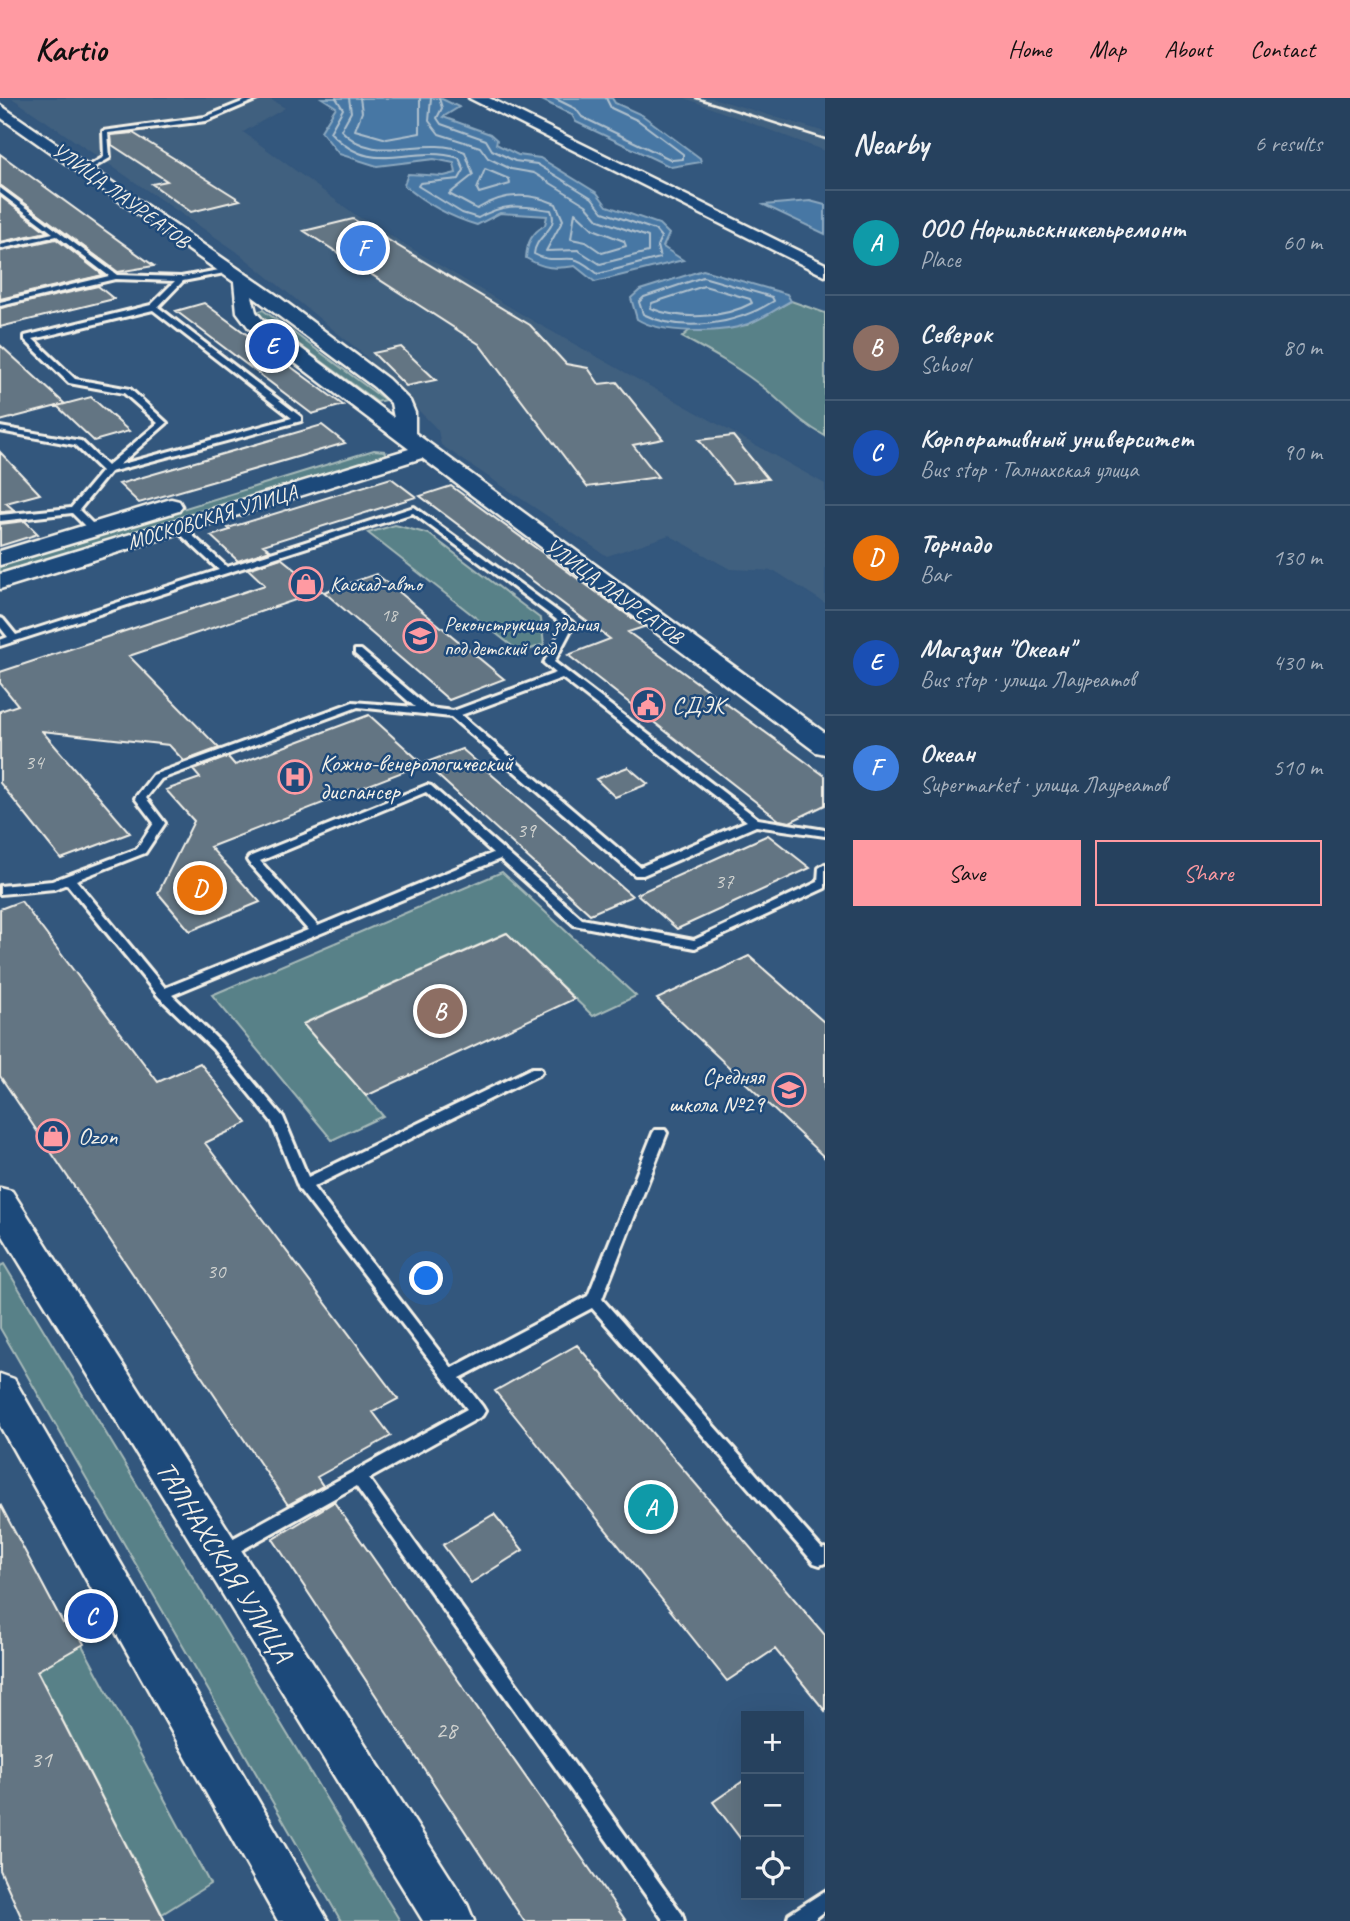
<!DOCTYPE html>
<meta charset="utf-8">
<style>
:root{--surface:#26415e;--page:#2e4864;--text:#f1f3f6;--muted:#a4afbc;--line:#425a73;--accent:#ff9aa2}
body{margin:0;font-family:Caveat,sans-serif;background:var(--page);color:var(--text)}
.controls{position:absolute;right:21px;bottom:21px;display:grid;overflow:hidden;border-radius:0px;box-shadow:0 7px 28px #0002}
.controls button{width:63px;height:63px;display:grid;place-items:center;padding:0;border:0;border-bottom:2px solid var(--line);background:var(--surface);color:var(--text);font:35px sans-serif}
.you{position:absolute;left:427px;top:1181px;width:24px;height:24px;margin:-18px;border:5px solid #fff;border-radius:50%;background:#1a73e8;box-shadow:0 0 0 10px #1a73e833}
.badge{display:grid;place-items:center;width:46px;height:46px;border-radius:50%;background:var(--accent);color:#fff;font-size:23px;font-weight:700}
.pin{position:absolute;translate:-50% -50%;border:4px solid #fff;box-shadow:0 2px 7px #0006}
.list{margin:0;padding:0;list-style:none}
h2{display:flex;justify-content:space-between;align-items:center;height:91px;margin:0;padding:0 28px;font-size:30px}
h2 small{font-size:23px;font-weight:400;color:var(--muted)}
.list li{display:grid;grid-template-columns:46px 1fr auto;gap:21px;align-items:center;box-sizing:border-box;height:105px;padding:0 28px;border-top:2px solid var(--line)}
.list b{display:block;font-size:26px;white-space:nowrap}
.list p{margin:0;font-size:23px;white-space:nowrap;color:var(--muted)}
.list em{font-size:23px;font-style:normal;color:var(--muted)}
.actions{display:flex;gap:14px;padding:21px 28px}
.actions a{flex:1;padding:16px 0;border:2px solid var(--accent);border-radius:0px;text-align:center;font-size:24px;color:var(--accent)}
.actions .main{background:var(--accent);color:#111}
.icon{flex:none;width:38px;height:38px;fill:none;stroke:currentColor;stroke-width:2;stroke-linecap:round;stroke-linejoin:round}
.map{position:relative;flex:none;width:825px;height:1823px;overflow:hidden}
header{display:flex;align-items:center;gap:42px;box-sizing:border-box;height:98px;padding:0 35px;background:var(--accent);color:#111}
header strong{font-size:33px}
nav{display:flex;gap:38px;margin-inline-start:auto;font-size:24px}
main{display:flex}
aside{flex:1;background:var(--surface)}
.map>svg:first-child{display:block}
.built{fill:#41607f}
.green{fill:#588188;stroke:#a6b9b8;stroke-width:2}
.water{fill:#4777a4;stroke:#8ca8bf;stroke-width:2}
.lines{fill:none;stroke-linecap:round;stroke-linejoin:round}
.shore{stroke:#afc0cd;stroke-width:2}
.building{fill:#637483;stroke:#f4f1e8;stroke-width:2}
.service-casing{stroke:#f4f1e8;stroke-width:6}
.tertiary-casing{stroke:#f4f1e8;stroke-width:5}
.service{fill:#1f4a7a;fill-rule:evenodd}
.tertiary{fill:#1f4a7a;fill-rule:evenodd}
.rail{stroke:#f4f1e8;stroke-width:2.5}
.labels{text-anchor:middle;stroke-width:5;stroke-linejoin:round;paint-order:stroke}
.far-number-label{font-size:18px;fill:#d0d2cf}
.far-street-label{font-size:21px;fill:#f4f1e8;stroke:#1f4a7a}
.far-poi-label{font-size:21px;fill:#f4f1e8;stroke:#1f4a7a;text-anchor:start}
.number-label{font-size:21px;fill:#d0d2cf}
.poi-label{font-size:24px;fill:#f4f1e8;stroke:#1f4a7a;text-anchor:start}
.near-number-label{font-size:24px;fill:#d0d2cf}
.near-street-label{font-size:28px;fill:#f4f1e8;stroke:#1f4a7a}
</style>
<header>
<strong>Kartio</strong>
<nav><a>Home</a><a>Map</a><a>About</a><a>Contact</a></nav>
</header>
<main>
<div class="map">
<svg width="825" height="1823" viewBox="0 0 825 1823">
<rect width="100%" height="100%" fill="#33577d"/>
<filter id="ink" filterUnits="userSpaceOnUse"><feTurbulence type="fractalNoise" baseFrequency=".0143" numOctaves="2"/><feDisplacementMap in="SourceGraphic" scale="14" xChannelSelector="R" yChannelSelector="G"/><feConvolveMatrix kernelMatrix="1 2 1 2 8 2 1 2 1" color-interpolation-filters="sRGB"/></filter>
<g filter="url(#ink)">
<path class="built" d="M12,0h256l17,10 -42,24 114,84 176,105 292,163v119l-50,-32 -45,-2 -61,-34 -62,21 -166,-111 -3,-15 -77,-78 -125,-101z
M685,0h27l113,34v19z"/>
<path class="green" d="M791,203l34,12v123c-25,-14 -35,-26 -56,-44 -28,-23 -55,-38 -87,-55l8,-7 57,-5z
M263,212l122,90 -8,2 -122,-90z
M374,352l11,1 3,6 -388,121v-13z
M395,427l34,9 112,85 3,25 -23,9 -153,-120z
M502,774l134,124 -43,20 -87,-83 -202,90 79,93 -51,24 -120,-145z
M4,1166l396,657h-59l-341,-593v-62z
M20,1539l62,8 128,239 -48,30z"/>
<path class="water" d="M322,0h118l19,9 -16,10 47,17 7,6 -1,4 22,11 22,3 57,35 10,13 52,18 10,10 -6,13 20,13 -88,22 -20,-16c-20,3 -31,3 -49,-8 1,-16 6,-25 19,-33l2,-9 -47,-3 -23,12c-27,-8 -52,-22 -73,-40l4,-11 36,2 12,-3 -2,-10 -20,-4 -57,7 -38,-12 -18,-23 15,-24z
M538,0h74l3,5 27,12 58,43 1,4 -30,5 -95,-45 -4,-7z
M810,103l15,4v29l-61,-29z
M703,172l84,24 4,7c-14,7 -28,18 -43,23 -26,10 -88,10 -111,-5l-6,-21 9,-8z"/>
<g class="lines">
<path class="shore" d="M336,0l7,11 -13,23c44,47 77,11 129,26l5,12 -5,9 -39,4 -2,3 44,27 16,5c28,-16 42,-12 73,-8 9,20 -16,25 -17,44 14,8 24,4 39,5 9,1 18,10 25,15l62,-16 -3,-12 4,-9 -6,-7 -52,-18 -11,-14 -55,-34 -22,-3 -23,-11 -6,-10 -45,-16 -4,-6 5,-10 -3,-10
M349,0l2,14 -10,18c35,38 81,3 124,22l8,23 -24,19 28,15c25,-16 52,-17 79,-5l7,16 -17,31 32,-1 22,14 48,-12v-15l-49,-17 -13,-15 -52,-32 -23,-4 -23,-11 -8,-11 -41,-13 -10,-13 2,-23
M360,0l2,14 -7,18 32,9 33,-6v-35
M554,0l22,11 6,8 90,43 11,-1v-5l-44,-33 -28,-13 -5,-10
M485,71l24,10 1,5 -31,9 -2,-4z
M575,114l18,17 31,12 2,5 -24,7 -16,-11 -15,-3z
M703,179l69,20 2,4c-37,23 -91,33 -131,13l-4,-12 5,-5z
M704,188l46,13 2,4c-29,16 -72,17 -102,5l2,-5z"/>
</g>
<path class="building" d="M133,35l42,26 65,41 -49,12 -39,-28 15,-3 -55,-36 -1,-10z
M0,56l59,43 95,69 -36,6 -118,-87z
M0,98l47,36 -47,10z
M353,121l177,106 36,39 22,4 11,16 18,-2 46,57 -30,6 25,32 -71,10 -108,-143 -175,-113z
M56,141l47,36 -103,24v-48z
M98,188l16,13 -114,28v-19z
M204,205l139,102 -31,9 -136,-103z
M0,247l65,59 -65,17z
M401,249l35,33 -30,6 -33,-33z
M91,299l38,34 -35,10 -37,-35z
M322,327l23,18 -206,60 -20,-19z
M733,338l35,43 -35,4 -34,-43z
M0,354l40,42 -34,9 9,8 -15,1z
M391,380l25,19 -153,48 7,5 -32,11 -27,-25 19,-6 -2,-2z
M451,388l193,141 -16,5 197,144v29l-35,17 -11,-2 -211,-165 42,-16 -190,-143z
M25,423l13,13 -38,12v-22z
M281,460l41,33 -193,65 90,92 -35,13 -15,-16 -127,-14 88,102 -69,26 -61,-76v-72l18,-6 -18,-22v-11l265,-87 -17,-16z
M376,476l22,17 106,88 -55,21 -125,-108z
M369,617l54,49 -213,83 50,55 -70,29 -32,-38 36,-72 -28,-31 34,-12 -7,-8 35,-13 7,8z
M462,651l170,147 -42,18 -166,-151z
M628,669l20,17 -33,13 -19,-18z
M768,737l42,33 -133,61 -40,-35z
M21,803l137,181 42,-19 47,60 -42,20 193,256 -25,13 18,24 -74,41 6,9 -35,19 -288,-429v-167z
M507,835l67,66 -208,97 -63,-72z
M749,858l76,67v135l-168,-159z
M577,1247l248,290v76l-50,-62 -48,32 -232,-290z
M334,1404l292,419h-102l-251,-382z
M0,1406l63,119 7,-4 14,25 -47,27 128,250h-142l-23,-51z
M494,1416l29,36 -52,33 -28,-38z
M746,1681v67l-33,-44z"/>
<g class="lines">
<defs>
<path id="service" d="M252,0h8l-54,23 -98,12 2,25 -21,12 -5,-1 20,-12 -1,-26 102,-14z
M0,90l117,87 64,2 49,-9v4l-47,9 -25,26 143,110v4l-191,51 -31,38 18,18v4h-6l-19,-19 -72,8v-6l71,-7 31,-37 -27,-26 -75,-14v-4l81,14 26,25 51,-43 -34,-30 -55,-10 -44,-43v-4l126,-31 24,-24 -60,-2 -115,27v-4l109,-26 -52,-40 -57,13v-4l53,-12 -53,-40zM153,212l139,108 -173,47 48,-42 -37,-34 -55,-10 -42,-40z
M414,409l158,115 2,2 -20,38 204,157 67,11v6l-69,-10 -113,49h-8l-184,-158 -93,-10 -197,72 -15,19 19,25 -20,30 -69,27 89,108 143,-58 -59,-67 -2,-3 2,-3 178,-72 4,1 151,133 112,21 124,-58 1,-14 6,-4v24l-130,60 -121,-23 -74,-66 -328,136 49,48 62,74 25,60 224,-109h8l2,3 -2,3 -227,113 139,181 136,-72 65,-163 2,-3h10l2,3 -65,166 220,250 3,-1v15l-5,2 -6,-2 -222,-255 -132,70 22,28 3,5 -3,5 -113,63 313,435 2,7h-20l-308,-435 -125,70 -6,2 -6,-2 -2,-5 2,-5 248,-137 -168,-220 -27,-67 -59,-73 -54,-52 -92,-113 -13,5 -54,5v-8l52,-5 85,-32 17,-26 -19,-25 18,-23 200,-73 62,5 -60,-53v-4h6l68,58 24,3 103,-38 -12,-10 20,-38 -151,-112 -413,133v-6l8,-3 -8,-10v-9l3,1 13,16 203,-65 -44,-41v-4h6l46,42zM562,580l185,143 -107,46 -179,-152zM426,694l67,61 -175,73 -58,-65z
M825,1793v20l-13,10h-25l2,-7z"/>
<path id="tertiary" d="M469,0h20l336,166v12z
M0,7l275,189 113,85 22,22 5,12v20l410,300v21l-9,-2 -394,-294 -422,131v-15l409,-125 -160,-121 -12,-16 -3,-30 -234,-165zM252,198l122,91 17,16 3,15 -131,-98 -7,-8z
M171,401l8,2 3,5 -3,5 -179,54v-14z
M0,1090l12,3 455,713 7,17h-51l-423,-690z
M0,1276l14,5 314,542h-50l-278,-495z"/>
</defs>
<use href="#service" class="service-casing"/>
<use href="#tertiary" class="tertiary-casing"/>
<use href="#service" class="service"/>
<use href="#tertiary" class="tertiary"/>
<path class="rail" d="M696,0l129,41"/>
</g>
</g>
<defs>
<symbol id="shop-ring" viewBox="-11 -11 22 22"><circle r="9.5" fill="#1f4a7a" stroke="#ff9aa2" stroke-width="1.5"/><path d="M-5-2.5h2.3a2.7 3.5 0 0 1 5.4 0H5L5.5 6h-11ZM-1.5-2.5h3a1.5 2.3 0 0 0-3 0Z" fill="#ff9aa2"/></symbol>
<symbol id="school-ring" viewBox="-11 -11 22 22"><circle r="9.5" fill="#1f4a7a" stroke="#ff9aa2" stroke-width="1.5"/><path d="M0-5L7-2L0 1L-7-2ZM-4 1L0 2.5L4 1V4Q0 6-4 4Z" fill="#ff9aa2"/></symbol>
<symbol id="civic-ring" viewBox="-11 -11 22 22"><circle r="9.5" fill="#1f4a7a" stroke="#ff9aa2" stroke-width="1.5"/><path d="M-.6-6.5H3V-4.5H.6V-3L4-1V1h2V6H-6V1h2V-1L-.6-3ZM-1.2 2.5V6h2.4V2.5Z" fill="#ff9aa2"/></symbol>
<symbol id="hospital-ring" viewBox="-11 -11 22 22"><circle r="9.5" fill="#1f4a7a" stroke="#ff9aa2" stroke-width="1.5"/><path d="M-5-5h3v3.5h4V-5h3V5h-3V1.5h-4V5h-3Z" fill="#ff9aa2"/></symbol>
</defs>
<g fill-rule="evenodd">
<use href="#shop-ring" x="287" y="467" width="38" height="38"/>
<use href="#school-ring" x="401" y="519" width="38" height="38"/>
<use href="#civic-ring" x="629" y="588" width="38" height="38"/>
<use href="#hospital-ring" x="276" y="660" width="38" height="38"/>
<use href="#school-ring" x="770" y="973" width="38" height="38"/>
<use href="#shop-ring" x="34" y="1019" width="38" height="38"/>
</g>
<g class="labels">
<g class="far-number-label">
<text x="389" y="523">18</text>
</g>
<g class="far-street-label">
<text transform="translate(121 97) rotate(36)" y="7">УЛИЦА ЛАУРЕАТОВ</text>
<text transform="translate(212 419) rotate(-17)" y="7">МОСКОВСКАЯ УЛИЦА</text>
<text transform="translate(614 493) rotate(36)" y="7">УЛИЦА ЛАУРЕАТОВ</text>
</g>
<g class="far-poi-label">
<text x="330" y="493">Каскад-авто</text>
<text x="444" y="533">Реконструкция здания<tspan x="444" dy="24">под детский сад</tspan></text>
</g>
<g class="number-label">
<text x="34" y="671">34</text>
<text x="526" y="739">39</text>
<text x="724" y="790">37</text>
<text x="216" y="1180">30</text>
</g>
<g class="poi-label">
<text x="672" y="615">СДЭК</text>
<text x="320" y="673">Кожно-венерологический<tspan x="320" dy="28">диспансер</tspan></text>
<text x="764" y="986" text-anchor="end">Средняя<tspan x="764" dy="28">школа №29</tspan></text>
<text x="78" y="1046">Ozon</text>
</g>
<g class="near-number-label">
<text x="446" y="1640">28</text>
<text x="41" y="1669">31</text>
</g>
<g class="near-street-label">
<text transform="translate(225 1463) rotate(58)" y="10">ТАЛНАХСКАЯ УЛИЦА</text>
</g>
</g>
</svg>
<div class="controls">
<button>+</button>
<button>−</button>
<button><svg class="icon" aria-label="locate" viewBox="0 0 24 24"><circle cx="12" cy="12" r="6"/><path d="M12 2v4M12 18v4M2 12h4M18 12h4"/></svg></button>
</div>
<div class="you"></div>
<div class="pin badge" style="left:651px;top:1409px;background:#0f9aa8">A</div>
<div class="pin badge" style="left:440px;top:913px;background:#8d6e63">B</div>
<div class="pin badge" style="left:91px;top:1518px;background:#1a4fb4">C</div>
<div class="pin badge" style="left:200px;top:790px;background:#e8710a">D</div>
<div class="pin badge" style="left:272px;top:248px;background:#1a4fb4">E</div>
<div class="pin badge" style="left:363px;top:150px;background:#3f7fe0">F</div>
</div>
<aside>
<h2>Nearby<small>6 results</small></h2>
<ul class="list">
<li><span class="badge" style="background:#0f9aa8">A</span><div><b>ООО Норильскникельремонт</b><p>Place</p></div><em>60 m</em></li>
<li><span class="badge" style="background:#8d6e63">B</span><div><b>Северок</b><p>School</p></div><em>80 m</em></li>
<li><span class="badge" style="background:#1a4fb4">C</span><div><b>Корпоративный университет</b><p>Bus stop · Талнахская улица</p></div><em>90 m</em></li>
<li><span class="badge" style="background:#e8710a">D</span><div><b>Торнадо</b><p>Bar</p></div><em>130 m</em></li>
<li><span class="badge" style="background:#1a4fb4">E</span><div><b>Магазин &quot;Океан&quot;</b><p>Bus stop · улица Лауреатов</p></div><em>430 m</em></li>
<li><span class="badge" style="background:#3f7fe0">F</span><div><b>Океан</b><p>Supermarket · улица Лауреатов</p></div><em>510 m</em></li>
</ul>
<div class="actions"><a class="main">Save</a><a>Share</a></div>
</aside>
</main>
